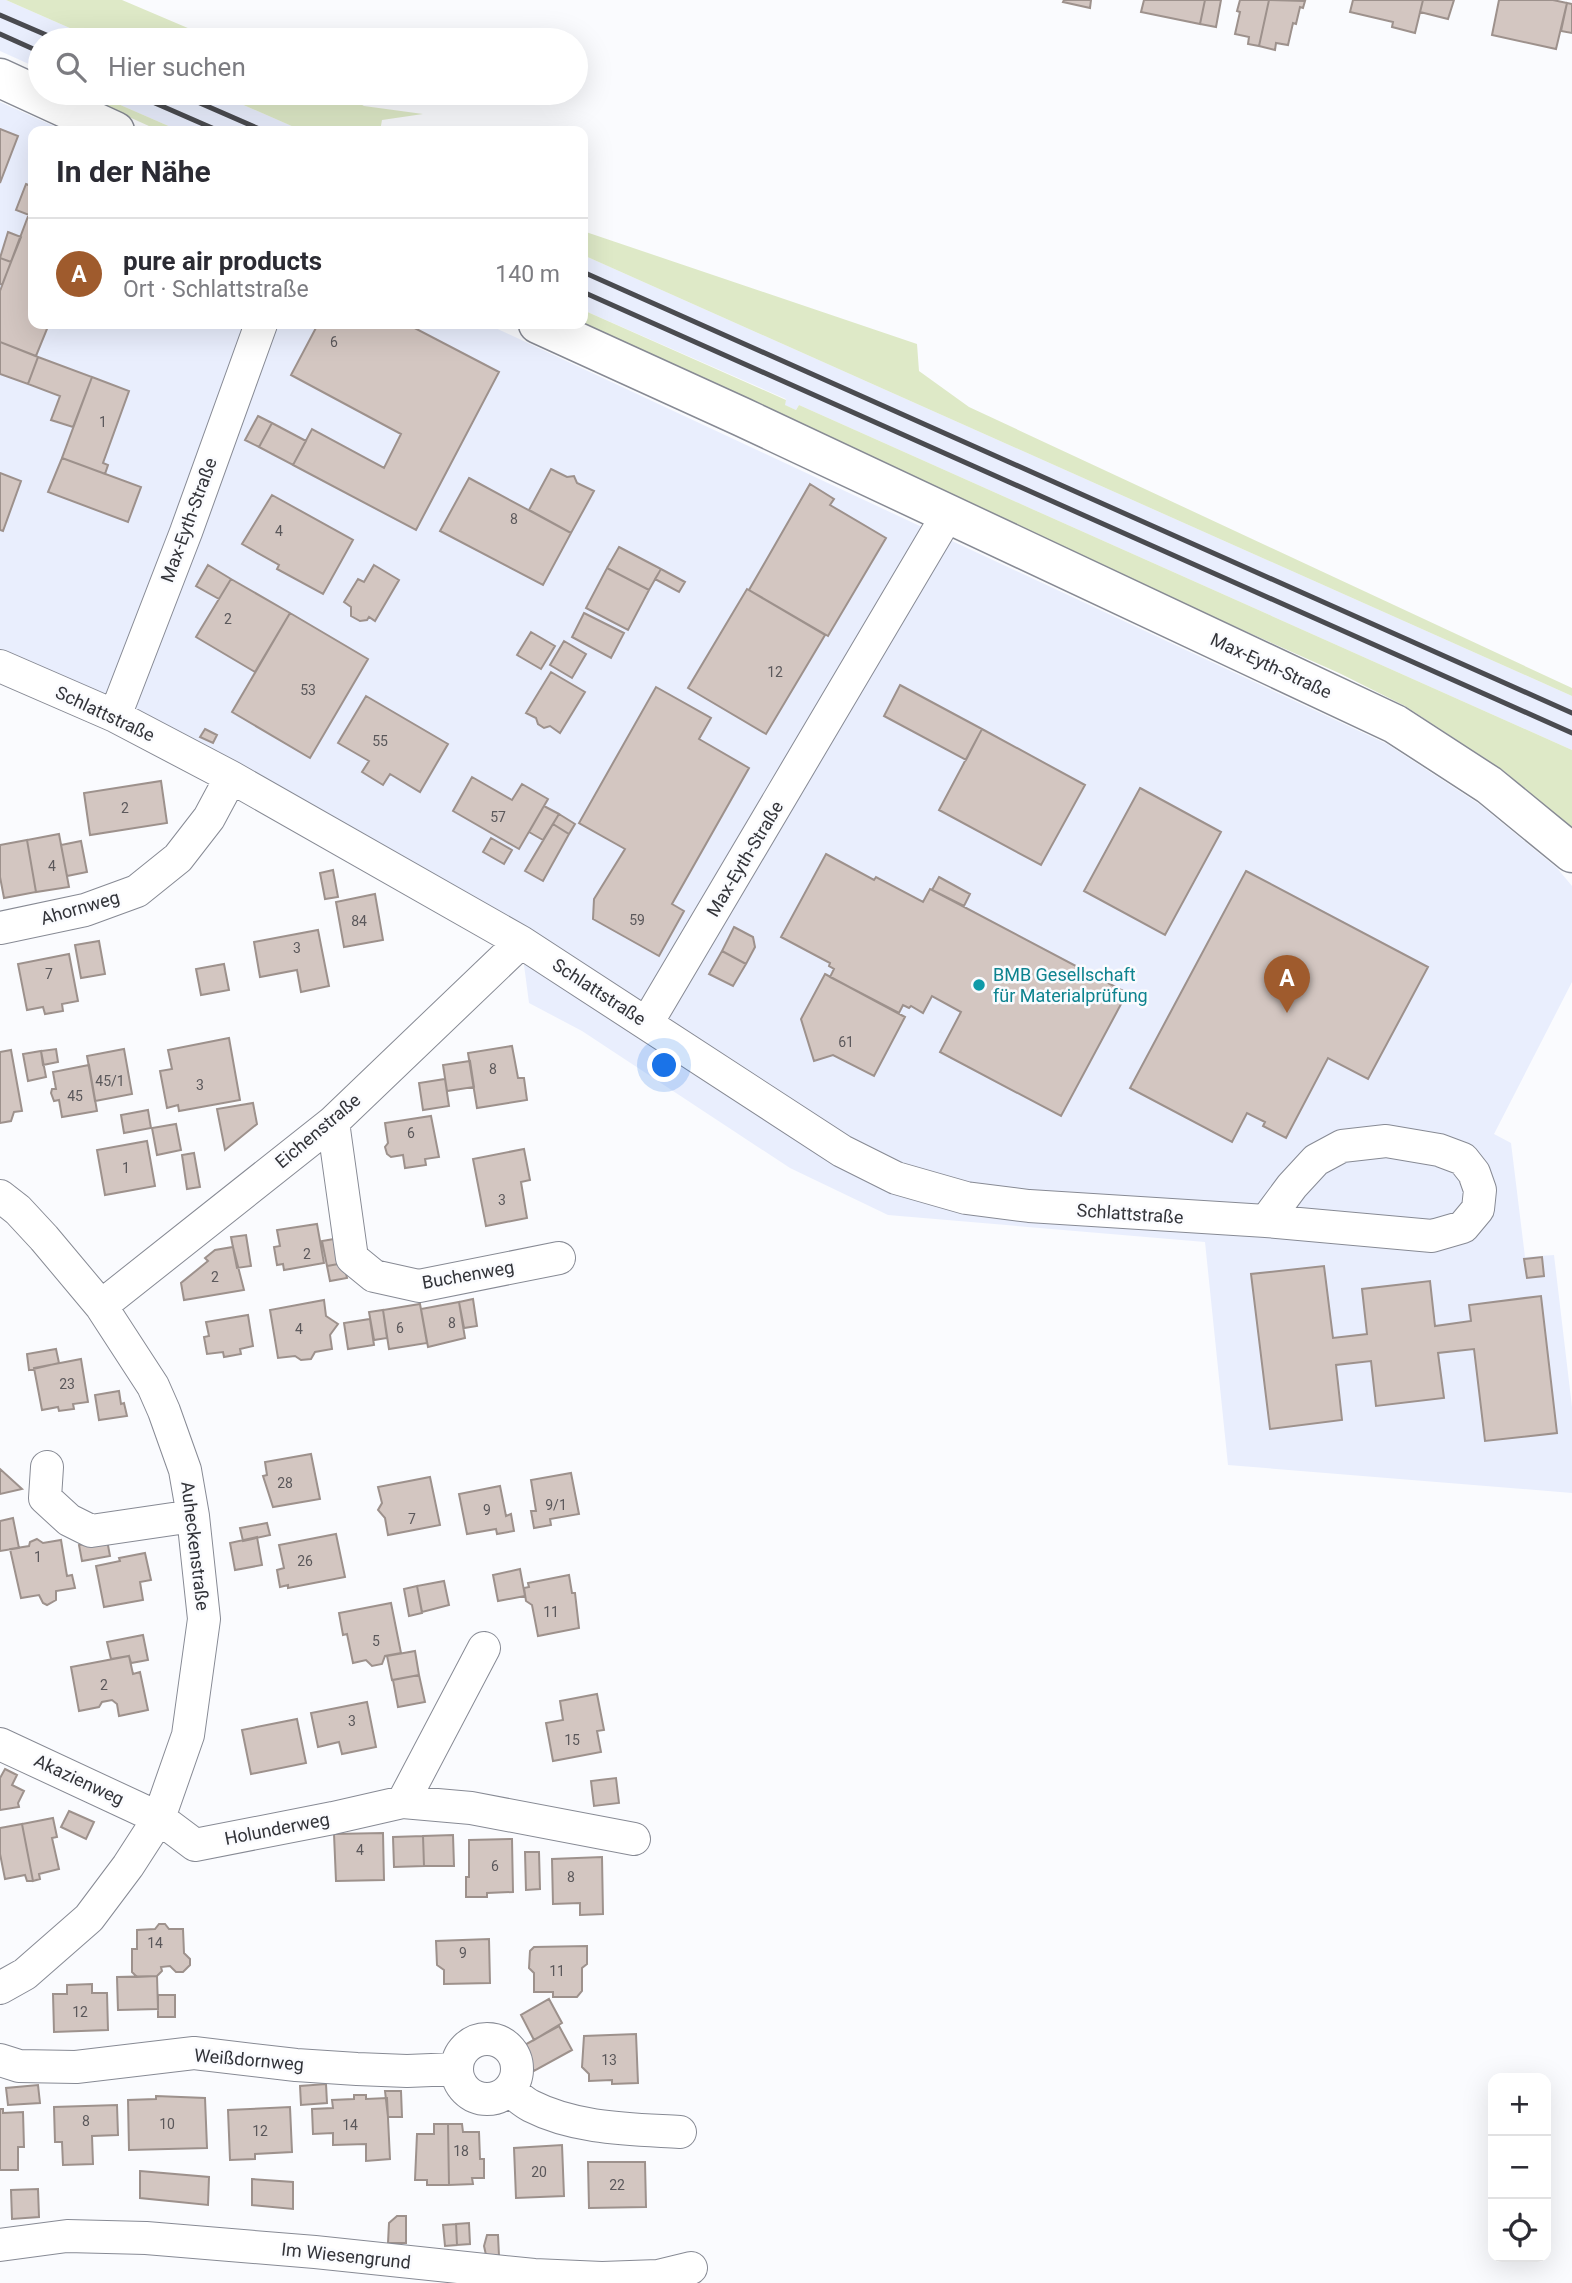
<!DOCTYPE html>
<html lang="de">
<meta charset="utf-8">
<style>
:root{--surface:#fff;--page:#f2f2f3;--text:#2b2b33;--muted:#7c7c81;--line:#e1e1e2;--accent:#9f5b2d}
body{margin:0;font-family:Roboto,sans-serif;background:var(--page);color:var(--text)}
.controls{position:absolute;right:21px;bottom:21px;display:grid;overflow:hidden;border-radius:14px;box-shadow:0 7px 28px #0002}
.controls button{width:63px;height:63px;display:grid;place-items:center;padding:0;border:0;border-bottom:2px solid var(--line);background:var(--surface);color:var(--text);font:35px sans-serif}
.you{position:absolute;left:665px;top:1066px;width:24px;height:24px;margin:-18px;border:5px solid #fff;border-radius:50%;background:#1a73e8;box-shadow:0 0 0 10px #1a73e833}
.badge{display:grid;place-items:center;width:46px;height:46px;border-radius:50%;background:var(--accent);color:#fff;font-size:23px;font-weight:700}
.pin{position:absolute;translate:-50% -58px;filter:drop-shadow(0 2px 4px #0008)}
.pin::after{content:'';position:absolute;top:37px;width:24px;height:21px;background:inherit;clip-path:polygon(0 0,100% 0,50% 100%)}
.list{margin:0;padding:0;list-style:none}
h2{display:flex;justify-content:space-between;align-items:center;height:91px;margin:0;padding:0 28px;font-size:30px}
h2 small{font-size:23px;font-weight:400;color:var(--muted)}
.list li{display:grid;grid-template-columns:46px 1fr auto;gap:21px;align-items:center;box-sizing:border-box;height:112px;padding:0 28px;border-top:2px solid var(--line)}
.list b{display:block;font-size:26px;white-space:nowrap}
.list p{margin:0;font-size:23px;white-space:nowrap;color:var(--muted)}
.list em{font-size:23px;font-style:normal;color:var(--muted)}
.icon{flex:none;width:38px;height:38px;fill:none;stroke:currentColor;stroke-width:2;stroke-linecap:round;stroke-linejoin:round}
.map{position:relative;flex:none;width:1572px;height:2283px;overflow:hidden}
.search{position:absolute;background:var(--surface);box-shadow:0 7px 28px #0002;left:28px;top:28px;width:560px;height:77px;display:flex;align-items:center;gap:18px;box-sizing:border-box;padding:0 24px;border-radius:38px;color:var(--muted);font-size:26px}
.panel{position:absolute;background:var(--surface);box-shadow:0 7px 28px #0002;left:28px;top:126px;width:560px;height:203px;border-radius:14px}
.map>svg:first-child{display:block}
.built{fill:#e9eefd}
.green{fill:#dee9c7}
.building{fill:#d3c6c1;stroke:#9d918c;stroke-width:2}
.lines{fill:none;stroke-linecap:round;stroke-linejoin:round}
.minor-casing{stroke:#878a94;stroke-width:34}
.tertiary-casing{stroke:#878a94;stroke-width:41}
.minor{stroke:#fff;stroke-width:32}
.tertiary{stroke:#fff;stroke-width:38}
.rail{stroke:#4a4b50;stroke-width:5}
.culture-dot{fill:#0f9aa8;stroke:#fafbfe;stroke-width:2.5}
.labels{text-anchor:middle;stroke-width:5;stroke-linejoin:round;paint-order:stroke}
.number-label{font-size:14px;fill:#5b585b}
.street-label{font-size:18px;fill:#333439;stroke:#fafbfe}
.culture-label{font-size:18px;fill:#0d838f;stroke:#fafbfe;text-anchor:start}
</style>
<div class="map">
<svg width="1572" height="2283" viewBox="0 0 1572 2283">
<rect width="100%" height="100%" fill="#fafbfe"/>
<path class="built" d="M0,0h6l91,40h-57v29l-40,-18z
M93,93h123l87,38h-123z
M0,102l65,29h-32v193h454l900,420 92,60 78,64 15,18v96l-78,152 17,9 14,114 29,-2 18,152v86l-344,-28 -23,-223 -317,-27 -98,-47 -208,-137 -53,-28 -8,-61 -521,-276z
M583,255l989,441v54l-773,-345 -3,5 -12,-5 2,-6 -203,-89z"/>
<path class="green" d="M6,0h116l94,40h-119z
M76,93h17l87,38h-20z
M216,93h124l24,13 59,8 -41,6 -2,11h-77z
M583,231l334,113 2,27 50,36 603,281v8l-989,-441z
M583,310l203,90 -1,5 11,5 3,-5 773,345v79l-68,-58 -99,-65 -66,-33 -213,-95 -543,-254z"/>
<path class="building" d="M1064,0h27l-1,8 -27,-6z
M1144,0h61l-5,24 -59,-12z
M1205,0h16l-5,27 -16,-3z
M1240,0h29l-10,46 -11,-2 1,-7 -14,-3 5,-22 -3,-1z
M1269,0l36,1 -2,7 -3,-1 -4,17 -3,-1 -5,22 -12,-2 -1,7 -16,-4z
M1353,0h70l-8,33 -23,-6 1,-5 -43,-10z
M1423,0h31l-6,19 -28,-7z
M1499,0h54l14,3 -11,46 -64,-14z
M1567,3l5,1v29l-11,-2z
M0,129l18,7 -18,47z
M26,184l7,3v16l-4,12 -13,-5z
M33,203v121h16l-13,32 -36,-14v-51z
M8,232l13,5 -10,25 -11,-4z
M0,258l11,4 -9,23 -2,-1z
M318,324h89l92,48 -83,158 -123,-65 19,-36 72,39 17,-34 -110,-59z
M0,342l38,15 -10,27 -28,-10z
M38,357l54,20 -19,50 -22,-7 9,-24 -32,-12z
M92,377l37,14 -26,72 5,2 -3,9 -43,-16z
M258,416l14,7 -13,24 -14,-7z
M272,423l34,18 -13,24 -34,-18z
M62,458l79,29 -13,35 -80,-30z
M551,469l16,8 7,-1 3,7 17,8 -23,42 -42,-23z
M0,473l21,8 -18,50 -3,-1z
M469,478l102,55 -28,52 -103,-54z
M810,484l24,15 -4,6 56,33 -58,98 -79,-46z
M272,495l81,45 -30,54 -46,-25 2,-4 -37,-21z
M619,547l42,22 -12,21 -42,-22z
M208,565l23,14 -12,20 -23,-13z
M374,565l25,15 -24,41 -6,-4 -2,3 -7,1 -9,-5v-9l-7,-5 14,-23 6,3z
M607,568l42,22 -21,40 -42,-22z
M661,569l24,13 -6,10 -24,-13z
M231,579l59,34 -35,59 -59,-35z
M747,589l78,46 -59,99 -78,-46z
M290,613l78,46 -58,99 -78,-46z
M584,613l40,20 -13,25 -39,-21z
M531,632l24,14 -14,23 -24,-14z
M564,641l22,13 -14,24 -22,-13z
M551,672l34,20 -25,41 -10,-7 -6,2 -6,-4 -2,-6 -10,-5z
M900,685l82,44 -16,31 -82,-44z
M656,687l55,31 -12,21 50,29 -77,136 12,7 -25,45 -66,-37 1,-20 31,-50 -46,-26z
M366,696l82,48 -28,48 -30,-18 -7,11 -21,-13 7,-11 -31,-18z
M205,729l12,6 -4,8 -13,-6z
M982,729l103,56 -44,80 -102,-55z
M472,777l40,23 10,-16 26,15 -29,50 -66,-38z
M161,781l6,42 -77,12 -6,-42z
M1140,788l81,44 -56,103 -81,-44z
M544,806l15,8 -16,26 -14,-8z
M559,814l16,10 -6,10 -16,-10z
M553,824l16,10 -26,47 -18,-10z
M59,834l10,53 -33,5 -9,-52z
M491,838l21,12 -8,14 -21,-12z
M27,840l9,52 -32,6 -4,-21v-32z
M81,841l6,31 -20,4 -6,-31z
M826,854l48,26 2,-3 47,25 7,-13 2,1 195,103 -66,123 -121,-64 21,-40 -29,-16 -9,17 -12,-7 -2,2 -6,-3 -4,8 -69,-36 4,-8 -5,-3 1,-3 -49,-26z
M333,870l5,27 -13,2 -5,-26z
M1246,871l182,96 -60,112 -40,-21 -42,80 -23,-12 2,-4 -18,-9 -15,29 -102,-54z
M939,877l31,17 -6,12 -32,-16z
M375,894l8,46 -39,7 -8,-45z
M734,927l19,10 2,10 -9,17 -24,-13z
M318,930l11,56 -28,6 -4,-22 -37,7 -6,-35z
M99,941l6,33 -24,4 -6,-33z
M722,951l24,13 -13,22 -24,-12z
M69,954l9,47 -16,3 1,7 -18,3 -2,-7 -16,3 -9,-46z
M224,964l5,26 -28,5 -5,-26z
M825,974l80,43 -31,59 -41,-21 -19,6 -13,-42z
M229,1038l11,62 -61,11 -1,-6 -11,3 -7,-37 12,-2 -4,-19z
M512,1046l6,32h6l3,22 -50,8 -9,-55z
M56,1049l2,13 -15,3 -2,-14z
M124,1049l8,45 -37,7 -8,-45z
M11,1050l11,61 -8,1 -3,9 -11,2v-71z
M41,1051l5,26 -18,4 -5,-27z
M470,1061l4,26 -27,4 -4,-26z
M89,1065l8,46 -35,6 -3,-17 -5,1 -3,-8 1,-4h4l-3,-17z
M445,1079l4,27 -26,4 -4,-27z
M253,1103l4,21 -32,26 -8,-41z
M148,1110l3,18 -27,5 -3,-18z
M431,1116l8,41 -14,2 1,6 -21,3 -2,-13 -12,2 -4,-3 -2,-7 3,-4 -3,-20z
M176,1124l5,26 -24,5 -5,-27z
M147,1141l8,45 -50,9 -8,-45z
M524,1149l6,31 -9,2 6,36 -41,8 -13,-67z
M194,1153l6,34 -13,2 -5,-34z
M317,1224l7,39 -40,7 -1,-6 -6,1 -3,-18 6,-1 -3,-16z
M246,1235l5,31 -14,2 -6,-31z
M340,1238l4,25 -17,3 -5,-25z
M233,1247l11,43 -60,10 -3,-17 27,-22 -3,-3 10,-8z
M1542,1257l2,19 -17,2 -3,-19z
M344,1263l3,15 -17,3 -3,-15z
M1324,1266l9,72 34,-4 -5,-45 68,-8 5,45 36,-5 -2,-16 72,-9 16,137 -72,8 -11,-92 -36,4 6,45 -68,8 -5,-45 -35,4 6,55 -72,9 -19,-155z
M473,1299l4,27 -13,2 -5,-26z
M324,1300l2,16 12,8 -8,11 2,14 -17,3 -4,7 -10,1 -6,-4 -17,2 -8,-48z
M459,1302l6,36 -37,9 -7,-38z
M420,1304l7,39 -38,6 -6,-39z
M383,1310l4,28 -13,2 -5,-28z
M248,1315l5,31 -13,3 1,5 -17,3 -1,-5 -16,2 -3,-17 5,-1 -3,-14z
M370,1319l4,26 -26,4 -4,-26z
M56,1349l3,14 -30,7 -2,-16z
M81,1359l7,43 -15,2 1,5 -15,2 -1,-4 -16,3 -8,-42z
M119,1391l2,13 3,-1 3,13 -28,4 -4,-25z
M311,1454l9,45 -47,8 -10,-31 4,-1 -2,-13z
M0,1469l22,20 -22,5z
M571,1473l8,41 -29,5 1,6 -17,3 -3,-17h5l-5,-31z
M430,1477l10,48 -52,10 -3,-17 -7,-8 4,-7 -4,-16z
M500,1486l6,30 5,-2 3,17 -17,3 -1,-5 -29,5 -8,-40z
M13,1518l6,30 -19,3v-30z
M267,1523l3,12 -27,6 -3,-13z
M336,1534l9,43 -57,11v-3l-8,2 -3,-17 7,-2 -5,-23z
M257,1537l5,28 -27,5 -5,-27z
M37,1539l6,4 18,-3 6,36 5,-1 3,13 -19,3v9l-9,5 -4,-2 -4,-8 -18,3 -11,-49 19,-3 1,-4z
M107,1540l3,16 -28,5 -3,-16z
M145,1553l6,27 -11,2 3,18 -39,7 -8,-41 24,-5 -1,-3z
M520,1569l5,27 -27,5 -5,-26z
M569,1575l3,18h3l4,35 -41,8 -6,-31 -6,-4 -2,-13 5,-1 -1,-4z
M444,1581l5,24 -27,7 -5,-26z
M417,1586l5,27 -13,3 -5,-27z
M391,1603l10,50 -16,3 -3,8 -10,2 -6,-6 -13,3 -6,-29 -4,1 -4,-22z
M143,1635l5,25 -17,3 -2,-7 -18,3 -4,-17z
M415,1651l4,24 -27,5 -5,-24z
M129,1656l4,18 7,-2 8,38 -29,6 -2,-12 -5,-4 -10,2 -3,5 -20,4 -8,-44z
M419,1675l6,27 -27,5 -5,-27z
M597,1694l7,36 -7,1 4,21 -48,9 -7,-38 17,-3 -3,-19z
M367,1702l9,45 -34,7 -3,-12 -21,5 -7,-34z
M297,1719l9,44 -55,11 -9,-44z
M5,1769l12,6 -5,10 12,6 -6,12 1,4 -19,3v-32z
M616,1778l3,25 -25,3 -3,-25z
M69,1811l25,11 -8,17 -25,-12z
M53,1818l4,19 -5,1 7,31 -20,5 1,5 -7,2 -11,-57z
M22,1824l11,57h-6l-2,-6 -20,4 -5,-25v-26z
M383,1833l1,47 -48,1 -2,-47z
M453,1835l1,31h-30l-1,-30z
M423,1836l1,30 -30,1 -1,-30z
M512,1839l1,53 -26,1v4h-21v-20h3v-37z
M525,1852h14l1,37 -14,1z
M602,1857l1,57 -23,1v-12l-27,1 -1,-45z
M159,1924h6l4,5h14l1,24 6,6v6l-7,7h-7l-6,-6 -9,1 1,4 -5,5 -20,1 -5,-5v-23h5v-19l18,-1z
M489,1939l1,44 -46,1v-14l-7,-5 -1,-24z
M587,1946v18l-5,4v23l-5,6h-24v-5h-19v-19l-5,-5 1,-17 4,-4z
M157,1976l1,33 -40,1 -1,-33z
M92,1984v9h15l1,37 -54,2 -1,-38h14v-9z
M158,1995h17v22h-17z
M549,1999l13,24 -28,17 -13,-25z
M559,2026l13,24 -38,21 -13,-24z
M636,2034l2,49 -26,1v-4l-23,1v-7l-7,-7 2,-31z
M326,2084l1,19 -26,2 -1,-19z
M38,2085l2,18 -32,2 -2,-17z
M385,2091h16l1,26h-14z
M354,2095h12v4l21,-1 3,61 -24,2v-17l-33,1v-12l-20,1 -1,-25 21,-1 -1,-8 22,-1z
M156,2096l49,2 2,50 -78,2 -1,-50 28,-1z
M117,2105l1,30 -26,1 1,28 -30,1 -1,-23h-7l-1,-35z
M290,2107l2,45 -37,2v5l-25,1 -2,-50z
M0,2109h3v4l20,-1 1,35h-6v23h-18z
M434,2124h14l1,61h-22v-5h-12l2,-46h17z
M448,2124h14l1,8h16l1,27h4v19h-12l1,6 -24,1z
M562,2145l2,51 -48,2 -2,-50z
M588,2162h57l1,45 -57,1z
M140,2171l69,6 -1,28 -68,-7z
M252,2179l41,3v27l-41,-4z
M38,2189l1,28 -27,2 -1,-29z
M397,2216h9v27h-18l1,-20z
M469,2223l1,21 -13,1 -1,-21z
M456,2224l1,21 -12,1 -2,-21z
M487,2235h11l1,21 -13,-1 -2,-9z"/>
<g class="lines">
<defs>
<path id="minor" d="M0,666l115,50 116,61 290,165 321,209 54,27 70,20 63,8 237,15 166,15 31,-9 15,-18 2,-19 -6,-17 -11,-14 -24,-9 -53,-9 -44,5 -26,14 -24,26 -26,35
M115,716l71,-184 75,-208
M0,928l85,-18 52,-19 41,-33 31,-40 22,-41
M647,1023l301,-509
M333,1122l19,136 22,18 45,10 140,-28
M0,1196l18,14 26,28 57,68 52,80 11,25 21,59 8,46 11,103 -16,116 -29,83 -31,48 -39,52 -64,56 -25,14
M101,1306l232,-184 188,-180
M47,1467l-2,31 24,22 22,11 102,-15
M0,1744l159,74 36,27 138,-27 70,-16 68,6 163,31
M403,1802l81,-154
M457 2069a30 30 0 1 1 60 0a30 30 0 1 1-60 0Z
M0,2060l19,6 57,1 118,-14 102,12 61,4 50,2 49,-2
M509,2090c7,5 14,12 22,16 45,23 99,23 149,26
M0,2245l67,-9 79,2 169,14 219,23 68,3 56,-2 33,-8"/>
<path id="tertiary" d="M0,78l115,53
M538,324l204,93 653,307 94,61 83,68"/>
</defs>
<use href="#minor" class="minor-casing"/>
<use href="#tertiary" class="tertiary-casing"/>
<use href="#minor" class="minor"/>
<use href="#tertiary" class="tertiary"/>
<path class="rail" d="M0,15l58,25
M0,34l40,18
M132,93l87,38
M177,93l87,38
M583,272l989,441
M583,292l989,441"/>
</g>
<circle class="culture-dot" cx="979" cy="985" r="7"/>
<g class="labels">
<g class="number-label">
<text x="334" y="347">6</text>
<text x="103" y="427">1</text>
<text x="514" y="524">8</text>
<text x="279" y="536">4</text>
<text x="228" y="624">2</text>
<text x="775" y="677">12</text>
<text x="308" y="695">53</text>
<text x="380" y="746">55</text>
<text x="125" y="813">2</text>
<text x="498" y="822">57</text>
<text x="52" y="871">4</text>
<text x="637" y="925">59</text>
<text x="359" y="926">84</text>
<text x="297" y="953">3</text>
<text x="49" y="979">7</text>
<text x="846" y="1047">61</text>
<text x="493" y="1074">8</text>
<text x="110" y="1086">45/1</text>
<text x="200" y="1090">3</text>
<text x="75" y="1101">45</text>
<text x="411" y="1138">6</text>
<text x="126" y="1173">1</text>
<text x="502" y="1205">3</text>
<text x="307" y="1259">2</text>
<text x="215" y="1282">2</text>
<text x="452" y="1328">8</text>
<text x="400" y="1333">6</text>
<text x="299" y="1334">4</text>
<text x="67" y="1389">23</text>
<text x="285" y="1488">28</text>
<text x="556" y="1510">9/1</text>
<text x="487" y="1515">9</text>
<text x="412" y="1524">7</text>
<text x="38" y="1562">1</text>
<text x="305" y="1566">26</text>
<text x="551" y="1617">11</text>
<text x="376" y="1646">5</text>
<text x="104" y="1690">2</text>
<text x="352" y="1726">3</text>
<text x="572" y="1745">15</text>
<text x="360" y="1855">4</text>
<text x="495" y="1871">6</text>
<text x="571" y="1882">8</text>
<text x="155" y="1948">14</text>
<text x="463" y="1958">9</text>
<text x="557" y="1976">11</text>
<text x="80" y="2017">12</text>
<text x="609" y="2065">13</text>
<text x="86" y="2126">8</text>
<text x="167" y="2129">10</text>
<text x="350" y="2130">14</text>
<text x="260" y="2136">12</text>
<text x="461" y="2156">18</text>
<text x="539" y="2177">20</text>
<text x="617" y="2190">22</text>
</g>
<g class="street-label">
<text transform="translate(189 520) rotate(-70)" y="6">Max-Eyth-Straße</text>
<text transform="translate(1271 666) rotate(25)" y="6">Max-Eyth-Straße</text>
<text transform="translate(105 714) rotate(25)" y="6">Schlattstraße</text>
<text transform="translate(745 859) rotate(-59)" y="6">Max-Eyth-Straße</text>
<text transform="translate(80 908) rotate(-16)" y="6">Ahornweg</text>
<text transform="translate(599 992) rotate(33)" y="6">Schlattstraße</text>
<text transform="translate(318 1131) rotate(-40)" y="6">Eichenstraße</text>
<text transform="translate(1130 1214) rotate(4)" y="6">Schlattstraße</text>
<text transform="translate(468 1275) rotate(-10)" y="6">Buchenweg</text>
<text transform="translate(195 1546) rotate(83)" y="6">Auheckenstraße</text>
<text transform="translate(79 1780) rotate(25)" y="6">Akazienweg</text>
<text transform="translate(277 1829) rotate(-11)" y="6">Holunderweg</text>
<text transform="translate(249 2060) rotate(5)" y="6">Weißdornweg</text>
<text transform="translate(346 2256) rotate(6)" y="6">Im Wiesengrund</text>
</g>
<g class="culture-label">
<text x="993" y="981">BMB Gesellschaft<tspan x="993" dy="21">für Materialprüfung</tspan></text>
</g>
</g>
</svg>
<div class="controls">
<button>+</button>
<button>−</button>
<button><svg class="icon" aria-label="locate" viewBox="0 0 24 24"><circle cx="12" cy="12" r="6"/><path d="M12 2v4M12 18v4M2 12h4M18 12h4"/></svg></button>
</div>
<div class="you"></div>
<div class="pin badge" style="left:1287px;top:1013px">A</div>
<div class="search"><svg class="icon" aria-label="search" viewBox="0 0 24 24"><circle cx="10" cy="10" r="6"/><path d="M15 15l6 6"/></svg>Hier suchen</div>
<section class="panel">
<h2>In der Nähe<small></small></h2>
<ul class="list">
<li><span class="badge">A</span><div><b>pure air products</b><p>Ort · Schlattstraße</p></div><em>140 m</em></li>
</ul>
</section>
</div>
